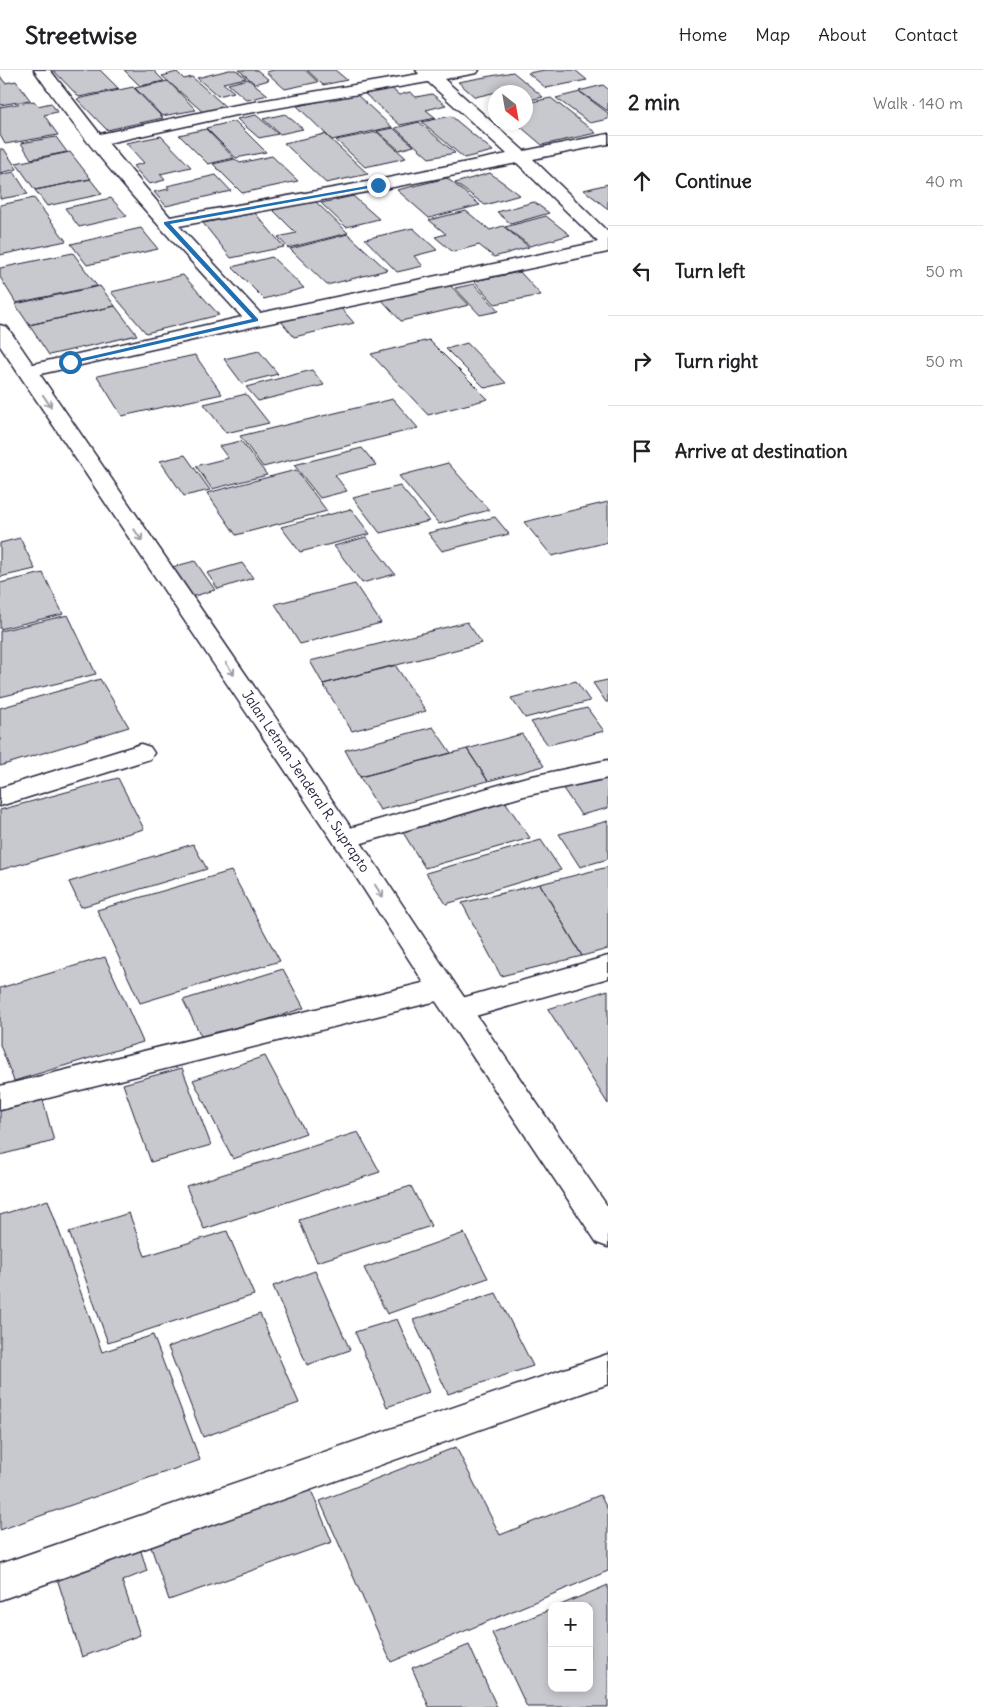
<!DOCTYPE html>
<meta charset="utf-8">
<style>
:root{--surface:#fff;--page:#f2f2f2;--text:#202124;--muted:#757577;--line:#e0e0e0}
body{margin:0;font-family:Delius,sans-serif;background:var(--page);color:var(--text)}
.controls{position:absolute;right:15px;bottom:15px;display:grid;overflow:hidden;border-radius:10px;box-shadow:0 2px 8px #0003}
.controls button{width:45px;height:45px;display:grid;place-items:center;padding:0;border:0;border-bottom:1px solid var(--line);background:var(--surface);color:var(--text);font:25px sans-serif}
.compass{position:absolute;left:488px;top:15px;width:45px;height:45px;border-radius:50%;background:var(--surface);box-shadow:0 2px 8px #0003;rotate:149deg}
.stop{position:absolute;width:15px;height:15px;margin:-11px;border:4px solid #1f6fb2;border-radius:50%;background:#fff}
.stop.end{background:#1f6fb2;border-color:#fff;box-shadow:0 1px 5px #0008}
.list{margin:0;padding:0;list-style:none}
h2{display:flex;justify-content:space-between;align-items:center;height:65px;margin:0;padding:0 20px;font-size:21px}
h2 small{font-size:16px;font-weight:400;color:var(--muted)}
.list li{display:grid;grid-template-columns:32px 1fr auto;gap:15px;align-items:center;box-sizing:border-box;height:90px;padding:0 20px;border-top:1px solid var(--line)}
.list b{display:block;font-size:19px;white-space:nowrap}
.list em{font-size:16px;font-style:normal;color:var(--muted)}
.icon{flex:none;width:28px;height:28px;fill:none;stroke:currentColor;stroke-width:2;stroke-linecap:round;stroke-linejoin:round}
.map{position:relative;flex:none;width:608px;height:1637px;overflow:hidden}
header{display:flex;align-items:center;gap:30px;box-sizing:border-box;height:70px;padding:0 25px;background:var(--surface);border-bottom:1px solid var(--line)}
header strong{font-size:24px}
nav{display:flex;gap:28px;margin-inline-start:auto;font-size:18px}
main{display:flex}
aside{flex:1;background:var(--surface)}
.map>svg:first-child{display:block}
.building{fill:#c8c8cf;stroke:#22223b}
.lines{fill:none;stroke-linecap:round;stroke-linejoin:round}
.street-casing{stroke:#22223b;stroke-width:3}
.primary-casing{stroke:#22223b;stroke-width:3}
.street{fill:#fff;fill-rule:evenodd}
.primary{fill:#fff;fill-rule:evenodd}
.oneway{stroke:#9c9ca7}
.route{fill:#1f6fb2}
.labels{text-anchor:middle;stroke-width:5;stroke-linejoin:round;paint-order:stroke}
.street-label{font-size:14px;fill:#22223b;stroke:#fff}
</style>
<header>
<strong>Streetwise</strong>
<nav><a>Home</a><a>Map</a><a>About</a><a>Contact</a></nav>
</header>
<main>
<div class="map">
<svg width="608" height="1637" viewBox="0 0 608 1637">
<rect width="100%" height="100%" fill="#fff"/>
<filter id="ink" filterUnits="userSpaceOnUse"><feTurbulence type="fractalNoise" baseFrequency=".02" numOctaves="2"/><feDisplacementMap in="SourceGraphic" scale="10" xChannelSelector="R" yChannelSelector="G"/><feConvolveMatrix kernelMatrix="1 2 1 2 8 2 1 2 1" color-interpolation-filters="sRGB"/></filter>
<g filter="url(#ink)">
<path class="building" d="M53,0h47l19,19 -40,8z
M124,0h29l11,11 -24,5z
M229,0h7l10,8 -23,5 11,9 -16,4 -21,-18z
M239,0h18l12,10 -14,4z
M274,0h31l13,12 -33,7 -19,-17z
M307,0h28l12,10 -24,5z
M545,0h30l12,10 -41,8 -18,-15z
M177,2l7,7 8,-2 35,31 -23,5 -42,-37z
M513,2l30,25 -17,4v-9h-29l-22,5 -17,-15z
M0,6l5,7 11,-2 14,19 -30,5z
M248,9l20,16 -21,5 -19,-16z
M168,11l28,29 -34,6 -27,-28z
M603,15l5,4v22l-29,-20z
M133,17l30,31 -56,12 -30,-31z
M391,18l8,7 11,-3 6,5 16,-3 14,11 -20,5 10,8 -36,7 -35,-31z
M580,22l28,21v6l-18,4 -34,-25z
M356,24l36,33 -60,13 -35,-34z
M551,28l45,35 -54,12 -27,-23h11v-19z
M34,31l4,5 13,-3 6,9 -13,3 14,20 -53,9 -5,-9v-28z
M285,44l18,15 -23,5 -17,-15z
M256,45l22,19 -19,4 -22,-19z
M451,46l42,35 -29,7 -42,-36z
M235,51l31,31 -30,6 -30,-30z
M419,52l36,31 -26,5 -34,-30z
M393,58l21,18 -15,4 -22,-19z
M206,59l28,29 -26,6 -29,-29z
M377,62l29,26 -41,9 -29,-27z
M325,64l43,40 -42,9 -42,-40z
M161,66l30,31 -31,7 5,6 -16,4 -16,-18 11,-3 -18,-20z
M56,67l11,15 -36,7 -10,-16z
M0,79h4l13,20 -17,4z
M70,82l21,27 -56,11 -19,-27z
M272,86l26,25 -56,12 -29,-29 22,-5 5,4z
M14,102l14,22 -28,5v-24z
M490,103l30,22 -35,10 -30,-22z
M216,105l15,16 -65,15 -12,-14 15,-3 -2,-3z
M447,108l33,27 -51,13 -32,-28z
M90,109l12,15 -55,12 -12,-16z
M608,114v25l-24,-19z
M353,126l26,23 -33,8 -25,-24z
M34,128l32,43 -66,14v-50z
M111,128l16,18 -48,11 -14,-19z
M314,130l34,33 -60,15 -10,-11 18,-4 -23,-23z
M534,132l15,11 -38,11 -14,-12z
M466,141l24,19 13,-4 26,21 -35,10 -15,-12 -26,7 -18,-15 11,-3 -17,-14z
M255,143l29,34 -53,11 -28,-35z
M546,146l24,19 -40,11 -25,-19z
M141,158l17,21 -71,16 -16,-21z
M413,158l24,22 -23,6 9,10 -26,6 -32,-33z
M348,164l39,36 -60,15 -37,-36z
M73,183l24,33 -81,17 -16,-26v-9z
M272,187l32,31 -40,11 -32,-32z
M520,202l21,23 -46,9 -21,-23z
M183,205l36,40 -73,18 -35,-41z
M449,214l20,21 -68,16 -20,-22z
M474,214l25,27 -19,4 -25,-27z
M100,216l15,20 -86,19 -14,-21z
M115,236l22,29 -88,20 -20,-30z
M340,237l14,16 -60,14 -14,-17z
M429,270l59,59 -60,16 -57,-61z
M467,273l39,40 -21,5 -39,-39z
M259,281l19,23 -36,9 -18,-24z
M195,285l27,39 -100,22 -25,-40z
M312,300l12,15 -66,16 -12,-14z
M246,324l23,29 -43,10 -22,-29z
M393,329l25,29 -155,39 -23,-31z
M241,371l26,34 -55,14 -16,-23 32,-8 -9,-12z
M362,378l14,17 -41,10 12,16 -27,7 -26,-33z
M185,385l25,35 -26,6 -24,-35z
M448,393l41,47 -50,14 -40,-48z
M296,400l31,41 -91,24 -29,-42z
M400,416l29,35 -49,12 -27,-35z
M608,432v40l-56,14 -28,-34z
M351,439l19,25 -70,18 -19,-25z
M495,447l14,17 -67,17 -14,-18z
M366,467l29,37 -33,9 -28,-37z
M20,468l15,31 -35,8v-34z
M195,491l20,29 -31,9 -20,-30z
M242,493l11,15 -35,11 -11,-16z
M43,503l20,41 -63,15v-46z
M355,514l26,39 -81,21 -25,-40z
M68,545l28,59 -96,23v-66z
M467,552l15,21 -159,41 -13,-23z
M395,595l31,46 -74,20 -29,-47z
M100,609l29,48 -129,39v-58z
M608,610v22h-2l-13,-19z
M576,611l14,20 -65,17 -14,-20z
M587,638l17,23 -56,14 -17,-23z
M433,657l18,26 -91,24 -15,-27z
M522,664l22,32 -56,15 -21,-32z
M467,679l21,32 -108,29 -20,-33z
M608,705v33l-27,7 -19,-28z
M118,708l26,51 -144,41v-60z
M502,727l28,41 -105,30 -26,-42z
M608,751v38l-28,8 -21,-33z
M541,770l20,30 -115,34 -20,-31z
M193,774l14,25 -126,38 -12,-25z
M608,797v82l-26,7 -42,-72z
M231,801l49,90 -140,42 -43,-93z
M540,814l42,72 -81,20 -39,-73z
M105,887l38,85 -129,39 -14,-36v-57z
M283,899l21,39 -101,32 -20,-40z
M608,920v114l-60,-95z
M265,986l41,77 -73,26 -40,-79z
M182,998l29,77 -60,17 -28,-78z
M43,1030l11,41 -54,14v-44z
M358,1062l22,40 -176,57 -18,-43z
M411,1116l20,40 -114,36 -18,-42z
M48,1130l54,152 51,-17 47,125 -200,70v-315z
M129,1143l16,43 82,-25 27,64 -146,48 -39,-111z
M464,1163l24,45 -101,36 -23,-46z
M315,1201l35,79 -43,15 -34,-79z
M496,1223l37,73 -85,28 -35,-74z
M260,1244l39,89 -96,34 -35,-90z
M397,1249l32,73 -42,15 -32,-75z
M456,1377l44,88 100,-40 8,15v61l-217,91 -71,-161z
M309,1415l23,57 -163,58 -20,-59z
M138,1471l9,30 -25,10 18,54 -58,22 -27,-85z
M608,1515v122h-81l-35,-74 60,-24v79h37v-82h-31z
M469,1575l28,62h-68l-17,-39z"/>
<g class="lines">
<defs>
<path id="street" d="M34,0h16l50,64 131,-28 188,-32 -3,-4h63l-2,3 -33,6 80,72 84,-17v10l-75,15 75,73v20l-352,74 -229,51 -7,-2 -3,-4 3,-4 222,-50c-72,-79 -147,-158 -208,-247zM428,12l79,72 -129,26 -208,37 -62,-74 123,-27zM517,93l81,79 -338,71 -81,-87 199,-36z
M141,674l9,3 4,6 -4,6 -150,47v-18z
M608,690v18l-84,18 -179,52 -9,-2 -4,-7 4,-7 187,-54z
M608,886v22l-150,43 -10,-3 -5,-8 5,-8z
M443,908l10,3 4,8 -4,8 -453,113v-24z
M608,1284v30l-608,216v-36z"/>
<path id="primary" d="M0,255l7,2 3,4 344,501 99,149 155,226v40l-11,-4 -164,-246 -97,-151 -336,-500z"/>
</defs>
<use href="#street" class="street-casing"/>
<use href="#primary" class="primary-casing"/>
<use href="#street" class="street"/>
<use href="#primary" class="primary"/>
</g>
<defs><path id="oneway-shaft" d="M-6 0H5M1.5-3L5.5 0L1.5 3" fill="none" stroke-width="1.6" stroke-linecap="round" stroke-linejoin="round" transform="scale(1.25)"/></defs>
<g class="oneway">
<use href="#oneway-shaft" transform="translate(47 331) rotate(56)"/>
<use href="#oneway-shaft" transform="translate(138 465) rotate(56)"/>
<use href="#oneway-shaft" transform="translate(230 599) rotate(56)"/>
<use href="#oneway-shaft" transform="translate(379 821) rotate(57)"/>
</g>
</g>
<path class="route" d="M378,114l2,2 -210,38 88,95v2l-188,43 -4,-2 186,-43 -88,-95v-2z"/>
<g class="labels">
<g class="street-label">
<text transform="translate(306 711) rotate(56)" y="5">Jalan Letnan Jenderal R. Suprapto</text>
</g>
</g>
</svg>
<div class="controls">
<button>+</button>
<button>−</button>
</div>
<svg class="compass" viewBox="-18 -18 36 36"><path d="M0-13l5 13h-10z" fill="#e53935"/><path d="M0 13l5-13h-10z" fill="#757577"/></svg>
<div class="stop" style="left:70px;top:292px"></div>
<div class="stop end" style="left:378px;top:115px"></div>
</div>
<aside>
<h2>2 min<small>Walk · 140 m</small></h2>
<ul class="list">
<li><svg class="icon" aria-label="ahead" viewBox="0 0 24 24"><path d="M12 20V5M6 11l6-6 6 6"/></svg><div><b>Continue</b></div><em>40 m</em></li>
<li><svg class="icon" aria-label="left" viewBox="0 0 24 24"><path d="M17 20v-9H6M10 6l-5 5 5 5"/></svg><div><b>Turn left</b></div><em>50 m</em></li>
<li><svg class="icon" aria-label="right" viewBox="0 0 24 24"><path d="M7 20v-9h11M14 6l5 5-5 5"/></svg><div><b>Turn right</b></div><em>50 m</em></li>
<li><svg class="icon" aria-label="arrive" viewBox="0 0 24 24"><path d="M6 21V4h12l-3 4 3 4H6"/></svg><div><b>Arrive at destination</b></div></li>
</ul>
</aside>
</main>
